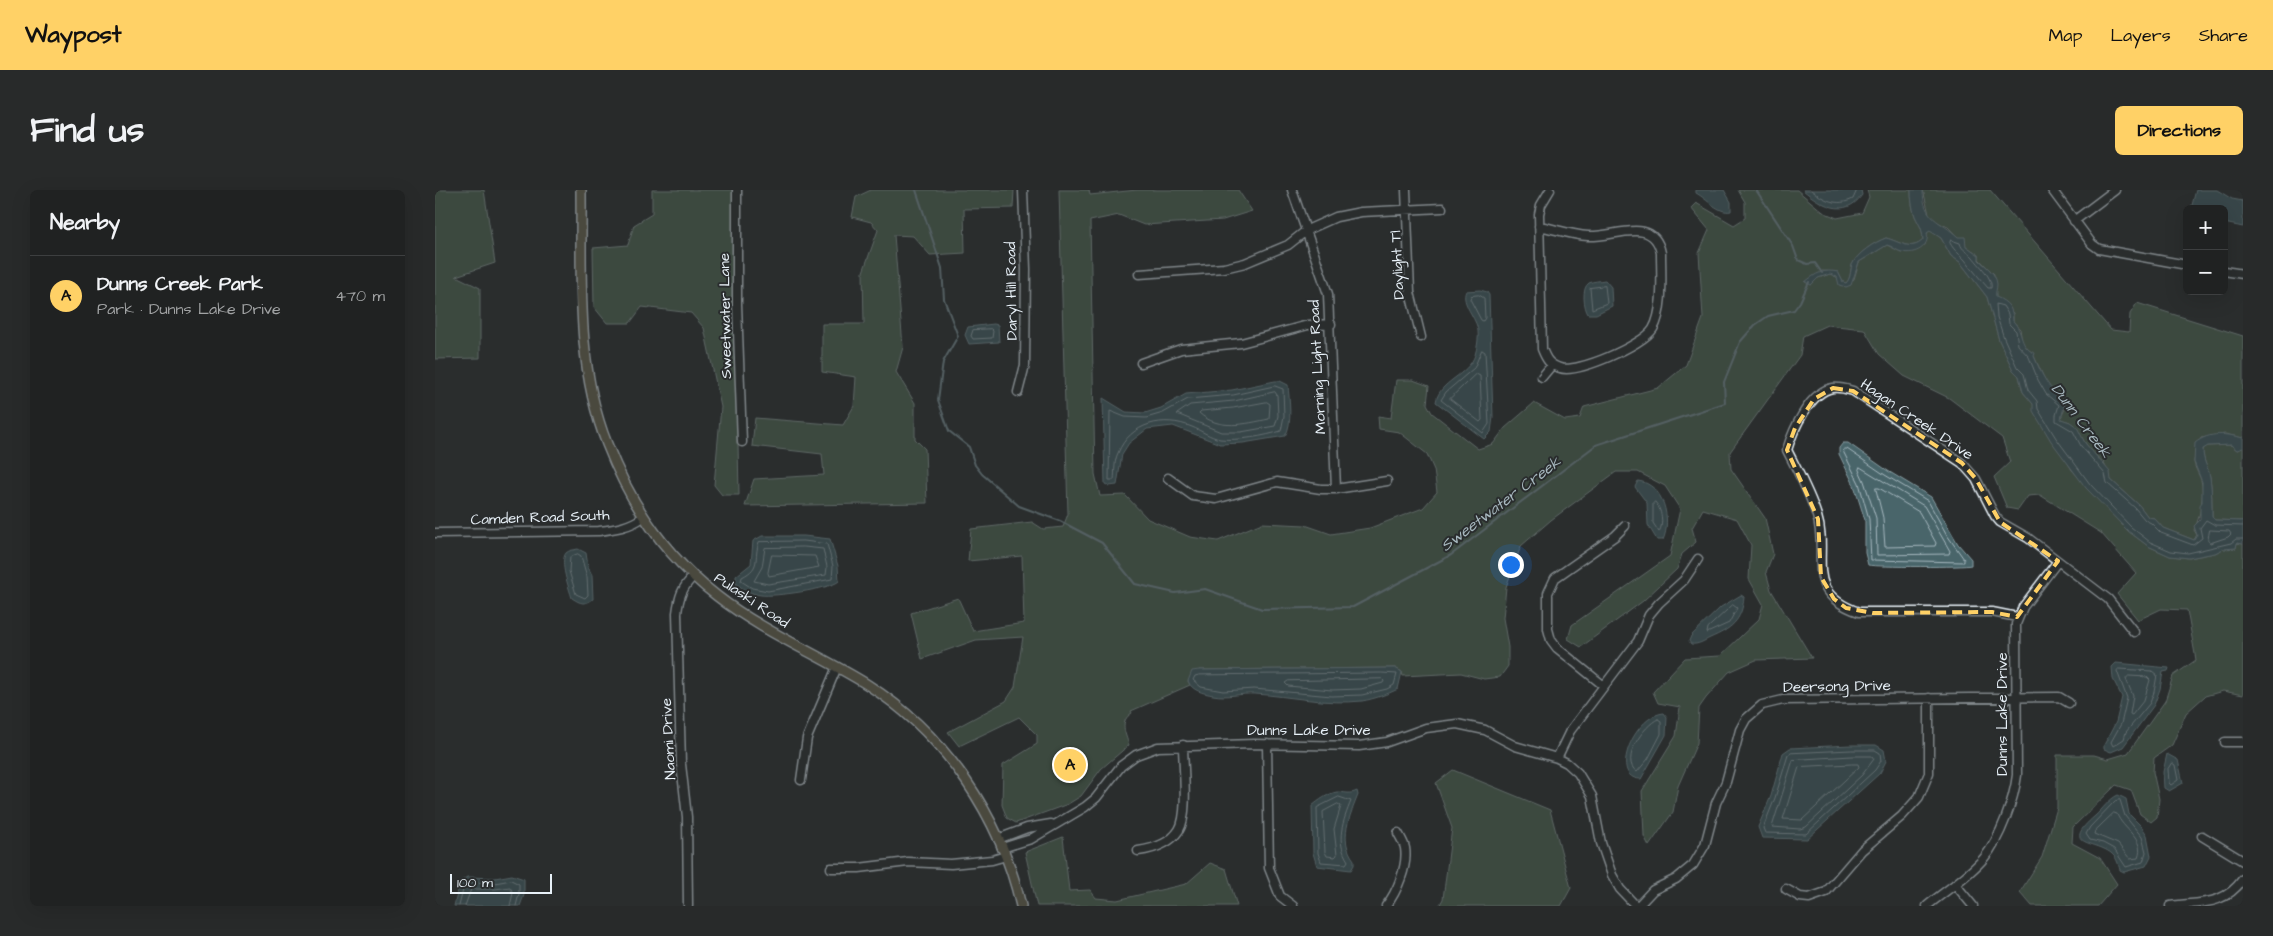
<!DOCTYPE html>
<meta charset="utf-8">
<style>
:root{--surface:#202222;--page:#282a2a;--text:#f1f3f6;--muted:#a2a4a5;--line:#3d3f40;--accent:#ffd166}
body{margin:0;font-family:"Architects Daughter",sans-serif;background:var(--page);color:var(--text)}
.controls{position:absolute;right:15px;top:15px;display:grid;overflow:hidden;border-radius:8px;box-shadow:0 5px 20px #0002}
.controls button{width:45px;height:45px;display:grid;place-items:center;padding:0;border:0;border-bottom:1px solid var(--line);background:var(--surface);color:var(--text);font:25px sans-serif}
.scale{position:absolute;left:15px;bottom:12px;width:102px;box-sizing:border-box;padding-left:5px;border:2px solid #e8f1f8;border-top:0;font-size:14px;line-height:18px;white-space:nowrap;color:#e8f1f8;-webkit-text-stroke:4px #2a2d2e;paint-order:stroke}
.you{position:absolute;left:1075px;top:374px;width:18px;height:18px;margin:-12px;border:4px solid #fff;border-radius:50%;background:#1a73e8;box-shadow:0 0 0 8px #1a73e833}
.badge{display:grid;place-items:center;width:32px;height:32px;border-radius:50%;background:var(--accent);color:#111;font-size:16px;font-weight:700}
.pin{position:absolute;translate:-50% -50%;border:2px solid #fff;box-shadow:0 1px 5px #0006}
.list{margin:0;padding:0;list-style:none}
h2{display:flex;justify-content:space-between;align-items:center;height:65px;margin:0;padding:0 20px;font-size:21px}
h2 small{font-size:16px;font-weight:400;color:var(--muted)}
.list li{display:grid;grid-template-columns:32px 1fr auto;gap:15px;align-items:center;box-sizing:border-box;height:80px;padding:0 20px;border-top:1px solid var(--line)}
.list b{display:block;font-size:19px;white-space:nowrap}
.list p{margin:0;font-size:16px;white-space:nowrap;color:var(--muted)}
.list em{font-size:16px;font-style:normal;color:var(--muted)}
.map{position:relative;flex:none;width:1808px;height:716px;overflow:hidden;border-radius:8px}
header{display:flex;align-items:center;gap:30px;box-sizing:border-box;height:70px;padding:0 25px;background:var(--accent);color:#111}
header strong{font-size:24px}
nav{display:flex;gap:28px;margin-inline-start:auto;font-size:18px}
.intro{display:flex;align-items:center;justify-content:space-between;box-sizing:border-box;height:120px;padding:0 30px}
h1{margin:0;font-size:35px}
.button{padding:12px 22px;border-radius:8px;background:var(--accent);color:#111;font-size:18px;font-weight:700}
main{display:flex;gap:30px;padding:0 30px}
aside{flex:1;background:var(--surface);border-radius:8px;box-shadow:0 5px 20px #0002}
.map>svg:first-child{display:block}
.green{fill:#536a57;stroke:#9eaea8}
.water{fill:#48656b;stroke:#889da3}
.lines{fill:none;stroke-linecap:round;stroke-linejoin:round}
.shore{stroke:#a8b9c0;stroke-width:1}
.stream{stroke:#889da3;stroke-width:2}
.minor-casing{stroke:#e8f1f8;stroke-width:11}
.major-casing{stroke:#e8f1f8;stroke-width:12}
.minor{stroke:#2a2d2e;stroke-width:8}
.major{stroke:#726b52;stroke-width:9}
.marked{fill:none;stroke:#ffd166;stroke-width:4;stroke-dasharray:10 6;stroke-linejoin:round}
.labels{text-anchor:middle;stroke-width:4;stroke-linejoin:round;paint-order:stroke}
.street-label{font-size:15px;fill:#e8f1f8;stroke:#2a2d2e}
.water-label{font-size:16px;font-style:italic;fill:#a8b9c0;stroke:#2a2d2e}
</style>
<header>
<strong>Waypost</strong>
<nav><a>Map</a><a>Layers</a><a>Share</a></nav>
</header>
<div class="intro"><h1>Find us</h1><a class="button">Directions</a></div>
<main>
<aside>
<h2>Nearby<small></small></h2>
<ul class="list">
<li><span class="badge">A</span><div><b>Dunns Creek Park</b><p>Park · Dunns Lake Drive</p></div><em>470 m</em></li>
</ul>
</aside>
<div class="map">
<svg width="1808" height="716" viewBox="0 0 1808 716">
<rect width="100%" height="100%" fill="#2a2d2e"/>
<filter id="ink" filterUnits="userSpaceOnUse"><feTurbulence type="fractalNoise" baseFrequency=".02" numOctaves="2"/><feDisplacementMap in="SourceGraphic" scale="10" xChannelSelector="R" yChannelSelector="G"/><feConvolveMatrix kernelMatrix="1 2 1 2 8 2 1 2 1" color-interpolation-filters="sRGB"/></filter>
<g filter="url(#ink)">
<path class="green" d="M0,0h49l11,73 -39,13 24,12v70l-45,1z
M217,0h81l6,305h-17l-8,-10 7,-78 -17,-79 -13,-15 -49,-6 -12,16h-23l-13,-16 -1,-59 35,-3 6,-20 18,-11z
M436,0h143l-1,18 -49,1 1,44 -35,2 -17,-19 -19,-1 9,112 -7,25 19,31v36l10,10 2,54 -182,3 9,-27 70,-4 -2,-21 -70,-8 3,-28 88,7 11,-19 2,-29 -34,-5v-48h42l-1,-52 15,-42 -7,-8 -19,-5 4,-20z
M624,0h30l1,5 47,-5h101l14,21 -29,9 -79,5 -25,-10 -29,6 5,253 5,22 25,-1 23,24 42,18 28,4 44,-18 43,2 26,9 39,-6 53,-20 14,-16 -3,-22 -7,-16 -28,-22 -20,-3 -1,-13 13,2 5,-38h17l16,6 -2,18 5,9 46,36 15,-5 12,-16 29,-25 31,17 15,-2 4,-11 74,-19 28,-23 17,-47 -4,-65 10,-23 -18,-22 5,-5 38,22 11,-7v-16l-7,-12h59l26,22 14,6 25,-5 7,-16 -2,-7h44c0,9 1,18 4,26 5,11 7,10 8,24 -12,12 -24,1 -37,-2 -11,4 -29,15 -34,27 -2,7 -1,13 -6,18l-3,-1 -5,-10 -16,-1 -11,14 7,-7 12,-4 7,3 9,10 8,-8 5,-17 28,-17 14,7 24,-7 2,-12 3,-3 11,8 10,18 9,6 27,35 12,43 14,30 6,6 4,16 10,12 39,66 56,61 20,15 22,10 19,2 26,-5 8,-4 13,-1 1,-5 6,1v151l-20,-4 -18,5 -19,17 -14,32 -18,13 -1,14 6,27 -2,18 -6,5 -11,-8 -9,-24 -15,-5 -43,42 -1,16 28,15 17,26 -19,22h-66l-12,-14 22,-35 15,-49v-53h37l14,4 20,-6 37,-52 8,-25 23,-16 -9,-50 -26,-1 -23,11 -21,-26 19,-21 -35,-40 -61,-38 -12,1 -10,14 -11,-2 -13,-31 16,-15 -8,-24 -53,-40 -45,-22 -25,-22 -15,-25 -37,-4 -24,11 -3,19 -70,97 1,17 34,49 8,36 -7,18 5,18 41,68 -56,2 -27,12 -23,26 -7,10 -2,35 -19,43 -5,26 -24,34 -5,-10 -2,-45 34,-55 4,-29 -22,-4 -5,-11 32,-34 35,-2 39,-37 4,-15 -14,-25 2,-34 -14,-26 -34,-10 -11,19 4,14 -14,12 -5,15 -34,32 -62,46 -13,-8 4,-14 98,-69 10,-47 -15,-23 -27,-14h-22l-65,48 -30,26 -15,41 -3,31 5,29v19l-8,11 -16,2 -23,-6 -58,3 -1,-4 -7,-4 -196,2 -11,11 2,4 -59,26 1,2c-13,8 -7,20 -3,32l-28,24 -20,27 -13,8 -52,19 -9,-5 -5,-13 1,-40 34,-21v-9l-18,-18 -60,29 -11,-14 58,-31 9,-14 8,-50 -47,3 -54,19 -11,-46 47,-15 15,33 51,-8 -2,-67 -54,5 3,-32 61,-7 11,7 20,-2 5,-13z
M1488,0h67l121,140 18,2 1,-18 7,-11 106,33v102l-18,-4 -24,4c-2,7 -6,16 -7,23 0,6 5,13 7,19 4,13 -1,38 -7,50l3,5 -3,5 -31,-12 -9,-10 -6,-1 -9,-12 -28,-25 -7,-17 -12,-11 -22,-30 -10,-3 5,-10v-6l-15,-12 -16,-35 -12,-14 -2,-13 -7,-8v-8l-17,-16 -2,-23 -15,-15v-4l-13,-9 -18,-19 -13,-6 -6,-7z
M1796,255l6,5 6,-2v73l-28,-1 -3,-3c0,-12 0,-27 -2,-40 -2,-11 -7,-14 -7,-28l4,-3z
M1018,580l97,40 21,78 -10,18h-122l4,-7 9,-71 -16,-45z
M628,647l6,54 21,-1 6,8 21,2 69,-16 24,-21 16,6 11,37h-200l-12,-54z"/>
<path class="water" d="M1261,0h28l7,12v9c-12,3 -24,-12 -35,-18z
M1368,0h58l1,5c-17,24 -41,10 -59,-5z
M1476,0h12c0,30 17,30 35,47h7l1,9 13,9v5c7,7 17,13 18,24 0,5 -2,8 -1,13 12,5 17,11 17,24 11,11 6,27 22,32l-1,3c8,20 15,33 31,47l-4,16 9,3 7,5 8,16 25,29 1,8 28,25 9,12 6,1 9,10 31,12 3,-5 -3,-9 6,-6v-15l2,-3v-20l-8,-20 1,-19c15,-12 32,-9 48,-5v10l-6,2 -6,-5 -23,1 -5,3c0,14 5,17 7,28 2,13 2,28 2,40l3,3 28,1v23l-6,-1 -1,5 -13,1 -8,4 -26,5 -19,-2 -22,-10 -20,-15 -42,-43 -35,-47 -18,-30v-7l-10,-12 -4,-16 -6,-6 -14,-30 -12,-43 -27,-35 -9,-6 -10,-18 -11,-7 -3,2c3,14 -12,22 -25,19 -6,-1 -9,-6 -15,-7l-28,17 -8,23 -5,2 -7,-2 -2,-8 -7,-3 -12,4 -7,7 -6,-3c11,-9 19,-13 33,-10l5,10 3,1c5,-5 4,-11 6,-18 5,-12 23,-23 34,-27 13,3 25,14 37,2 -1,-14 -3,-13 -8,-24 -3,-9 -4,-17 -4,-26z
M1761,0h21l15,9 11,2v26l-19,-4v-14h-33z
M1170,90l6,7 1,19 -16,8h-8c-4,-6 -7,-26 1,-31 4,-2 11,-2 16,-3z
M1045,100l7,2 2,3 4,122 -2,15 -7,7 -48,-37c3,-21 32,-26 39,-47 2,-7 4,-17 3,-24 -1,-13 -18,-28 -12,-40z
M559,134l4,1 1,17 -30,2 -4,-9 3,-8z
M840,191h5l8,4c1,14 5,39 -3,51l-42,7 -23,1 -47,-18 -26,3 -18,14 -7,11 -5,31 -8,1 -4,-2 -2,-86 23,14 19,1 16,-5 25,-14 46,-4z
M1408,253h5l40,28 43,26 27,47 13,15v6c-5,2 -95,2 -103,0l-3,-12v-33l-11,-35 -15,-31v-6z
M1203,291c26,3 34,39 25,59h-6l-9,-15 -1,-22 -12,-16z
M327,346h42l26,3 8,27 1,15c-8,8 -66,16 -78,14 -10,-1 -17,-6 -25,-11v-8l15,-12 2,-23z
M143,359l8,4 2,14 4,8 1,24c-8,6 -12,5 -21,-1 -3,-10 -13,-36 -6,-45 3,-3 8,-3 12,-4z
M1306,405l3,2c-2,24 -13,32 -34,41 -6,3 -12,7 -19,6l-2,-3 2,-5 30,-29z
M1681,473l53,5 -1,3 -5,1 -3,17 -6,16 -31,42 -12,5 -7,-3v-4l12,-23 6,-25 -9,-18 -1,-12z
M960,478l7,4 -4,17c-10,5 -24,10 -36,12 -35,4 -72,-5 -107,-7 -14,-1 -28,4 -42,1 -10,-2 -21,-4 -25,-14l4,-10 7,-1z
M1229,523l3,4 -1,18 -25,44c-33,0 -7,-64 23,-66z
M1416,555h25l8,5 2,11 -6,12 -73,66 -45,-1 -4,-11 13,-31 12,-43 7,-5z
M1732,564l11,6 5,23 -14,8 -5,-3 -1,-16z
M922,601l1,4c-8,21 -20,44 -4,65v5l-3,5 -34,-4 -4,-13 -1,-47c6,-5 17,-13 25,-14 8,0 12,3 20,-1z
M1683,605l8,4 3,15 13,13 5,8 4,21 -5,10 -22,6 -4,-2c-2,-7 -3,-12 -9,-17 -17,-13 -51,-7 -16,-37 8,-7 14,-17 23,-21z
M77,685l12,4v16l-4,11h-66l6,-24 7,-5 28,1z"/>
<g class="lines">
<path class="shore" d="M1376,0c13,10 26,17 42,9l4,-9
M1516,50l9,3c2,8 8,8 13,14 6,8 20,21 18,31h-3c-8,-9 -15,-18 -23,-28 -5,-6 -11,-9 -15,-17z
M1170,96l2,17 -15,6 -2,-21z
M1044,105l5,3 1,20 -2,3 -2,-1 -11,-21 1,-3z
M556,139l2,2 -1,7 -19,1 -2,-3 2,-6z
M1047,160l3,2 4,72 -6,9 -42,-33 5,-8 28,-24z
M1041,184l4,2 2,44 -2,2 -30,-23z
M840,196l8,3 1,27 -3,15c-16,5 -43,10 -61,8 -10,-2 -18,-8 -28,-12 -28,-12 -62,-4 -74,26 -4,8 -3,18 -4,27h-5l1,-69 15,6 21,1 17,-5 25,-14 45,-4z
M840,202l2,3 1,21 -3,10 -34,6h-20l-44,-18 13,-9 44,-4z
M832,212l3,2 -1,15c-24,5 -50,12 -70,-6l2,-2 32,-3z
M1409,259h3l38,26 43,26 19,34 17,24v3l-93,-2 -2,-41 -10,-36 -15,-30z
M1425,277l64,39 26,45 -1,3 -72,1 -1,-37 -12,-37 -5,-11z
M1441,298h3l40,24 17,31 -1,3 -50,1 -2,-29z
M1220,312c7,7 9,22 4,30l-6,-9v-19z
M1808,336l-28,-1 -9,-5 -6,8 2,10 -9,7 -32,-12 -10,-10 -6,-3 -10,-12 -28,-25 -2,-9 -24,-28 -8,-15 -17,-10v-6l3,-10 -13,-11 -8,-14 -9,-23 -11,-12 -2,-14 -7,-7 -1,-10 -5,-8 -7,-2 1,13 7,21 13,29 7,7 4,16 9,11 1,8 18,29 34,46 41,43 19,15 21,9 17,2 43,-10 5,-4h7
M1775,340l19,1 2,3 -3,3 -18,6 -2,-3z
M369,351l23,3 6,22 -1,13 -64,12 -16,-3 -11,-7 1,-4c20,-10 11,-18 17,-35z
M369,357l19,2 4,18 -1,8 -58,9 -14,-3 8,-14 3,-19z
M143,364l3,2 6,21 1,18 -3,3 -9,-4 -7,-23 1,-14z
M337,365l43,1 4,11 -50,9 -1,-3z
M1298,415l4,3 -8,15 -22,10 1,-5z
M1684,479l33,2 5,4 -3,17 -4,11 -24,29 -2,7 -11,7 -2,-4 10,-18 6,-26 -10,-27z
M947,483l15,1 -3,11 -7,4 -25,6 -30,1 -78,-7 -31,2 -22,-4 -8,-7 2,-4 4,-1z
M1694,486l18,1 3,3 -6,20 -12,15 -2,-1 3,-18 -7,-17z
M947,489l2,2 -1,2 -22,6 -29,1 -44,-4 -3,-3 3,-2z
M1223,529l3,2v13l-13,25 -11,13c-18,-12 7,-47 21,-53z
M1417,560h23l5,3 1,8 -6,9 -69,64 -41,-1 -2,-5 12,-30 13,-43 3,-2z
M1417,566h20l2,3 -12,16 -56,52 -6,2 -28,-2 21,-67z
M1737,573l3,2 3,15 -7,5 -2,-2 -1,-14z
M1417,574h6l1,3 -57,53 -19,-1 16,-52z
M904,607l12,4c-8,20 -16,40 -3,60l-2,3 -25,-2 -3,-9 -1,-45z
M1685,610l5,16 17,21 4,15 -3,10 -17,5 -12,-18 -11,-6 -13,-3 -4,-6 4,-7 25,-26z
M903,614l3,2 -7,23 3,26 -2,2 -8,-1 -2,-4 -2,-40z
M1679,623l3,1c5,15 29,25 21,44l-8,1 -12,-15 -24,-10 1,-3z
M24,716l5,-20 4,-4 27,1 16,-3 8,4v10l-3,12
M30,716l6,-17h24l15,-2 3,6 -3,13"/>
<path class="stream" d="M481,0l26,78 2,31 14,37 -15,26 -5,38 11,31 20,16 6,18 7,9 37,32 41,15 42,22 33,41 40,9 30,-4 57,20 91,-2 98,-52 145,-110 129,-42 -1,-21 16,-40 15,-17 13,-9 26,-6 6,-8 9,-20
M1321,0l37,56 5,14 9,4 8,-1 7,10"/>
<defs>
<path id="minor" d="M302,0v114l5,138
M857,0l36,104 8,195
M971,0l4,102 11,45
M1617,0l40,54 7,5 88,16
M1639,31l41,-31
M1104,36c16,3 33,9 49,10 25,2 66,-21 73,17 0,21 3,58 -8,76 -10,16 -76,45 -93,39 -11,-3 -14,-9 -18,-19l-3,-135 2,-9 9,-15
M1789,81l19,3
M704,84l85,-6 21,-5 43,-18 19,-15 29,-13 25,-5 81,-4
M706,173l40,-14 60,-6 67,-18 23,-1
M1107,187l10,-12
M583,202l7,-27 1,-96 -3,-79
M733,288l25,18 23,3 61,-17 44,7h15l51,-8
M0,343l164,-2c16,-2 31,-4 44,-14
M1582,427l-25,-5h-133c-58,-20 -29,-55 -42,-96 -7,-23 -19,-44 -30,-66 6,-20 23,-59 46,-62 7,-1 13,1 20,3l109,72 14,16 19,37 5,6 28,16 80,61 26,33
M1169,496l-47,-38 -6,-8 -3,-11v-36l7,-15 60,-42 10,-10
M1790,552h18
M832,554l2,124 11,28 13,10
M1122,568l13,-27 68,-90 11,-26 10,-12 25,-23 14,-21
M366,590l6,-42 30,-71
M1767,646l41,25
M563,649l29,-11 24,-4
M567,658l29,-9 54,-32 11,-9 25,-32 15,-11 22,-8 96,-3 105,2 28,-4 39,-14 31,-4 28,6 30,16 42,12 10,5 11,10 14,23 9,47 11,32 8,14 16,17
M703,661c15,-2 32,-7 41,-21 10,-16 4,-65 4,-85
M396,678h28l49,-6 43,2 41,-4 14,-4
M1520,694l18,22
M1351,699l14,8 9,1 17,-6 36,-42 40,-34 17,-19 10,-24v-75
M253,716l-1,-89 -6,-53 -4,-151c2,-16 5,-26 17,-37
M951,716c11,-14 22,-40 19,-58 -1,-5 -5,-11 -7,-15
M1203,716l15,-16 23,-11 17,-14 12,-20 11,-42 10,-21 14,-52 6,-11 16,-14 21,-5 276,-3 10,6
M1492,716c19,-16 41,-29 57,-48 16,-19 30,-58 33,-83l-1,-151 7,-17 35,-46
M1735,716c31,-4 54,0 73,-27"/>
<path id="major" d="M146,0c1,85 -6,174 26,254 23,59 59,113 110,152 46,36 101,58 151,89 77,49 133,132 153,221"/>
</defs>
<use href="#minor" class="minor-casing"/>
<use href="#major" class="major-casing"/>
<use href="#minor" class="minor"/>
<use href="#major" class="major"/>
</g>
</g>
<path d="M0 0H1808V716H0ZM1398,198l20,3 109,72 14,16 24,43 58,39 -41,56 -25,-5 -119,1 -27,-5 -12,-9 -13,-22 -3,-58 -31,-69 8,-22 19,-29z" fill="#2a2d2e" fill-opacity=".55" fill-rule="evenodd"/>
<path class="marked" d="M1398,198l20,3 109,72 14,16 24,43 58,39 -41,56 -25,-5 -119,1 -27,-5 -12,-9 -13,-22 -3,-58 -31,-69 8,-22 19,-29z"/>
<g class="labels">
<g class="street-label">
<text transform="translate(962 75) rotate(-93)" y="5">Daylight Tl</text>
<text transform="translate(576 101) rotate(-91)" y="5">Daryl Hill Road</text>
<text transform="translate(290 126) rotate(-91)" y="5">Sweetwater Lane</text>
<text transform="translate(882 177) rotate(-93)" y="5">Morning Light Road</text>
<text transform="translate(1482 229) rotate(34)" y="5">Hagan Creek Drive</text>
<text transform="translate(105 327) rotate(-2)" y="5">Camden Road South</text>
<text transform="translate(317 410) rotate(34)" y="5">Pulaski Road</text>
<text transform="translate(1402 496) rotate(-1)" y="5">Deersong Drive</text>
<text transform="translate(1567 524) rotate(-90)" y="5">Dunns Lake Drive</text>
<text x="874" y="545">Dunns Lake Drive</text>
<text transform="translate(233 549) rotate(-93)" y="5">Naomi Drive</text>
</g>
<g class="water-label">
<text transform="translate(1647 230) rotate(53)" y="6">Dunn Creek</text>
<text transform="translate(1065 313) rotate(-37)" y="6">Sweetwater Creek</text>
</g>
</g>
</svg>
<div class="controls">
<button>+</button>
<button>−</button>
</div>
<div class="scale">100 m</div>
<div class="you"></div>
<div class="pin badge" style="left:635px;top:575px">A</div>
</div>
</main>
